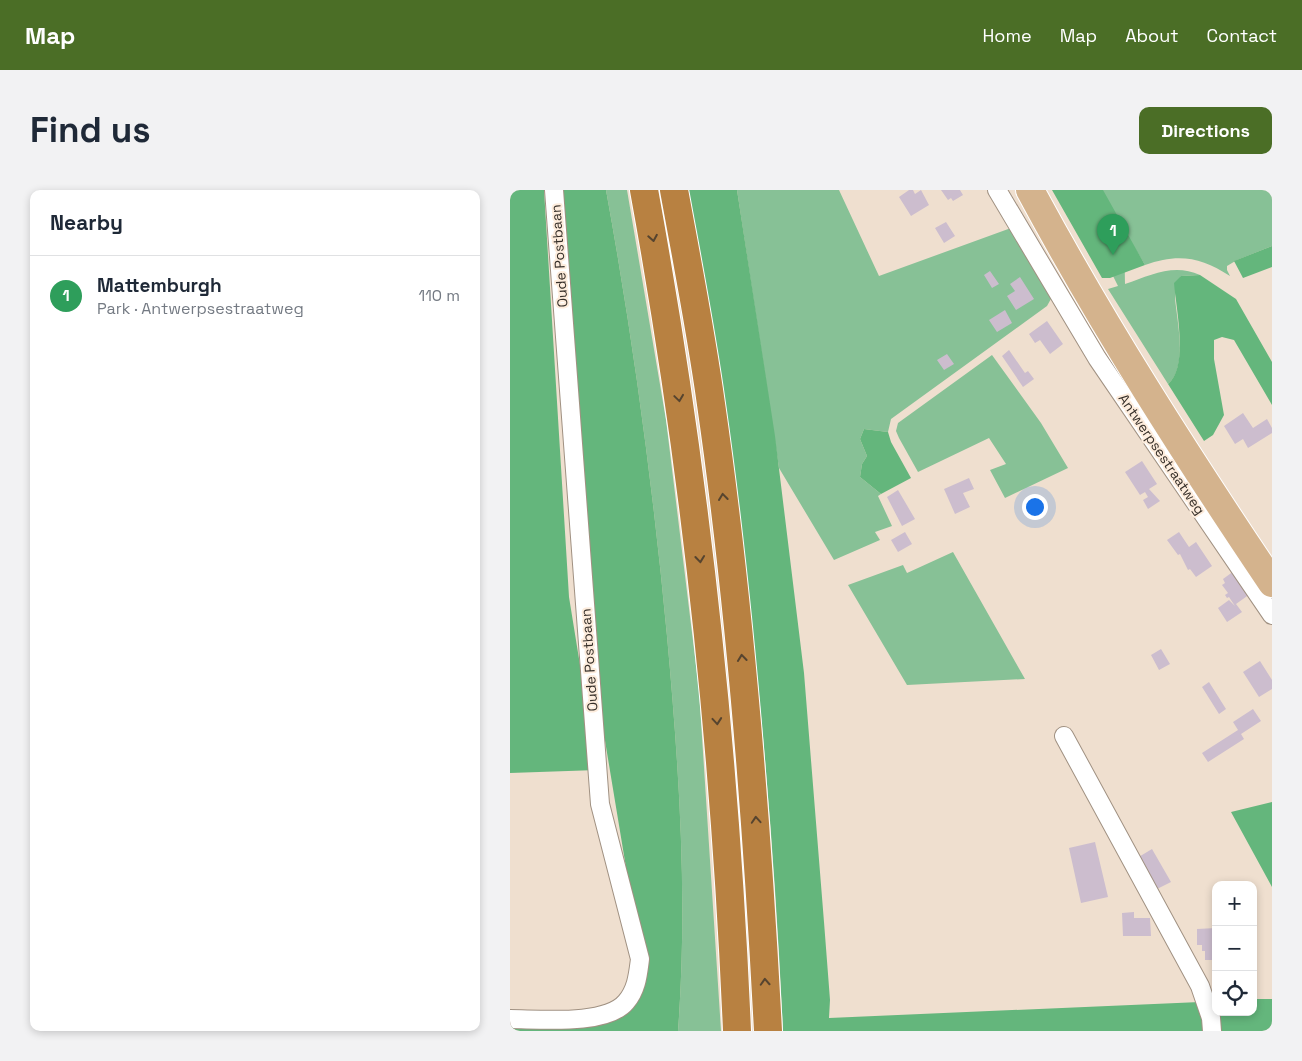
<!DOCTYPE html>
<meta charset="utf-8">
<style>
:root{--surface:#fff;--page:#f2f2f3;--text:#1f2937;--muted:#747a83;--line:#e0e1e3;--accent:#4b6e26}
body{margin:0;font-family:"Space Grotesk",sans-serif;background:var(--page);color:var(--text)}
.controls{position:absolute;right:15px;bottom:15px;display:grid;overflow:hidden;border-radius:10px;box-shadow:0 2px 8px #0003}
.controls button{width:45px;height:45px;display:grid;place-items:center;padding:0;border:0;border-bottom:1px solid var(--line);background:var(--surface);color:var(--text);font:25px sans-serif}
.you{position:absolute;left:524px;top:316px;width:18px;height:18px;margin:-12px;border:4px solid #fff;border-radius:50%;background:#1a73e8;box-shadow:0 0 0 8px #1a73e833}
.badge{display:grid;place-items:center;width:32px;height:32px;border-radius:50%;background:var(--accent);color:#fff;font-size:16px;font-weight:700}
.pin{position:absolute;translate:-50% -41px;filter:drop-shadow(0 1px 2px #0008)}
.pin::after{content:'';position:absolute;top:26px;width:18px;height:15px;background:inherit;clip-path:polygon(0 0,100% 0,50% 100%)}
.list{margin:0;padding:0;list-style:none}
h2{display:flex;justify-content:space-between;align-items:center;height:65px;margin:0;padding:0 20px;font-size:21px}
h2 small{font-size:16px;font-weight:400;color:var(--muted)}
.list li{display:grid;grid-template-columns:32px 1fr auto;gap:15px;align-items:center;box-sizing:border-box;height:80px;padding:0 20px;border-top:1px solid var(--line)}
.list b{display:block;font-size:19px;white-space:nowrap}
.list p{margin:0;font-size:16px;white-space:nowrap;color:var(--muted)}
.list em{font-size:16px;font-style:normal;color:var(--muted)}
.icon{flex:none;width:28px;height:28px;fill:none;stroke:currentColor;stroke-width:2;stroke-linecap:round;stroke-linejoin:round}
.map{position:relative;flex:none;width:762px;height:841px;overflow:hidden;border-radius:10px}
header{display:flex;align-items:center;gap:30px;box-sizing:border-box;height:70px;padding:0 25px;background:var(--accent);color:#fff}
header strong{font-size:24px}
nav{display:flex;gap:28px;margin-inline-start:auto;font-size:18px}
.intro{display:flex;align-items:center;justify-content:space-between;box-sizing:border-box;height:120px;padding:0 30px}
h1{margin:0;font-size:35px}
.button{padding:12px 22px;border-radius:10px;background:var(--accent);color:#fff;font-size:18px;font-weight:700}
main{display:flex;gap:30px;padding:0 30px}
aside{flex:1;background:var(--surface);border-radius:10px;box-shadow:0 2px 8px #0003}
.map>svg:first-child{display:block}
.green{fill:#87c196}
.forest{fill:#64b67c}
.building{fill:#ccbdce}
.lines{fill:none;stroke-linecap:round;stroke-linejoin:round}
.street-casing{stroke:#a09182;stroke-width:20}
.primary-casing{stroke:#fff;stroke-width:30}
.highway-casing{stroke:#fff;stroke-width:30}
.street{stroke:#fff;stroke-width:18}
.primary{stroke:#d4b38d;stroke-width:28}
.highway{stroke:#b88141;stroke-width:28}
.oneway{stroke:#56442f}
.labels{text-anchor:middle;stroke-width:4;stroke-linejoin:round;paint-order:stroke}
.street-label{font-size:14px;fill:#362f29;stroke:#fdecdc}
</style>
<header>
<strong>Map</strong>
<nav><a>Home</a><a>Map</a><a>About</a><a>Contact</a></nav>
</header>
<div class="intro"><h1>Find us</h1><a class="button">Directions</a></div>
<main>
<aside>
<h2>Nearby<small></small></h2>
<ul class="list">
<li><span class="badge" style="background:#2e9e5b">1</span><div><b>Mattemburgh</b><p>Park · Antwerpsestraatweg</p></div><em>110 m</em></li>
</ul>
</aside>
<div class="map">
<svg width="762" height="841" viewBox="0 0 762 841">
<rect width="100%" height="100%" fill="#efdfcf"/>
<path class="green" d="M96,0h21l39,230 33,270 22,341h-43c10,-132 1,-263 -11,-395 -14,-149 -34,-298 -61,-446z
M227,0h102l40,86 132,-48 41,69 -5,9 -156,113 -3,13 -24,-3 -4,10 7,17 -5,8 -2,13 21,17 -3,2 14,30 -17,6 5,8 -46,20 -55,-92z
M560,0h202v56l-35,14 -10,6v4l3,6c-29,-19 -52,-23 -85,-11l-21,-35 1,54c26,-9 49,-21 75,-9l-19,1c-2,7 -6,15 -6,22 2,24 13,69 -7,86l-60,-95 10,-3z
M482,165l49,68 27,45 -63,30 -15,-28 16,-6 -17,-26 -71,34 -19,-34 -3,-7 2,-8z
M443,362l72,127 -118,6 -59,-100 55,-20 4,8z"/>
<path class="forest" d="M0,0h34l25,407 28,173 -87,3z
M47,0h49c27,148 47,297 61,446 12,132 21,262 11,395h-168v-5l94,-5 39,-51 -56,-338z
M178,0h49l38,246 29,237 20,249 6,78 -1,18 371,-16 5,29h-422c-13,-282 -43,-563 -95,-841z
M542,0h51l42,75 -35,13h-8z
M762,56v21l-29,11 -9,-17z
M690,85l36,24 36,63v43l-38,-65 -12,-3 -8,3v19l10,56 -11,20 -9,6 -36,-57c21,-18 8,-75 6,-101l7,-7z
M354,239l24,3 3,10 20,36 -30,16 -21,-17 2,-13 5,-8 -7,-17z
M762,612v85l-41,-75z
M743,809h19v32h-52l-4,-19h37z"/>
<path class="building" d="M399,0h4l2,4 6,-4 8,15 -18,11 -12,-19z
M431,0h19l3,5 -10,6 -2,-3 -3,2z
M436,32l9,14 -11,7 -9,-15z
M480,81l9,13 -7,4 -8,-13z
M510,87l14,22 -18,11 -9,-14 8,-5 -5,-7z
M495,120l7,13 -15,9 -8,-12z
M537,131l16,23 -13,10 -10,-14 -5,3 -6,-9z
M499,160l16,23 3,-2 6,8 -11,8 -21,-31z
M437,164l7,10 -10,6 -7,-10z
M733,223l10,15 14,-9 5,9v5l-24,15 -5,-9 -8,5 -11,-18z
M632,271l15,23 -8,5 11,12 -12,8 -5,-9 5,-3 -3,-5 -5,3 -15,-23z
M459,288l5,11 -11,4 7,14 -15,7 -11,-25z
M388,300l17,29 -13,7 -15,-29z
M395,342l7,12 -14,8 -7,-12z
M669,342l10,15 7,-5 16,24 -16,11 -6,-8 -2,1 -8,-16 -2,1 -11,-15z
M724,381l16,23 -14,10 6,8 -15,10 -9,-14 11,-8 6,6 -6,-9 -2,1 -2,-3 3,-2 -6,-8 3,-2 -2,-4z
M651,459l9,15 -11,6 -8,-15z
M750,471l12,19v9l-13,8 -16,-25z
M699,492l17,27 -7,5 -17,-27z
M743,519l8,12 -20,13 3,5 -36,23 -6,-9 36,-23 -5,-8z
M585,652l13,55 -27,6 -12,-55z
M642,659l19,33 -16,8 -18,-32z
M624,722v6h16l1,18h-28l-1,-23z
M706,738v32h-11v-9h-3v-6h-5v-16z"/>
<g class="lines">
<defs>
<path id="street" d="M487,0l100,168 175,257
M554,546l136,250 11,32 1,13
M0,829c29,0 96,7 116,-17 11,-13 12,-28 14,-43l-40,-155 -46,-614"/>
<path id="primary" d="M520,0c73,136 156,265 242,393"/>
<path id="highway" d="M134,0c51,278 81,558 93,841
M164,0c13,71 27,142 37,214 30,208 46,417 57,627"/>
</defs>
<use href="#street" class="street-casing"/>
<use href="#primary" class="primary-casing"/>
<use href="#highway" class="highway-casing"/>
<use href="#street" class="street"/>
<use href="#primary" class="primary"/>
<use href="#highway" class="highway"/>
</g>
<defs><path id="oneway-chevron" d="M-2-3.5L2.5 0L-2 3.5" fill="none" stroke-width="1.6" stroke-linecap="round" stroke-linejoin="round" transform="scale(1.25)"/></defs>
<g class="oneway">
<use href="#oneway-chevron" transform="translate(143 48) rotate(80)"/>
<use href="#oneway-chevron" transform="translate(169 208) rotate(82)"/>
<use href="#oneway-chevron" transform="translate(213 307) rotate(-97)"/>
<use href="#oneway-chevron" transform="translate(190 369) rotate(84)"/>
<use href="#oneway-chevron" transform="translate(232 468) rotate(-96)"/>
<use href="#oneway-chevron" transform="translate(207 531) rotate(85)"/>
<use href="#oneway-chevron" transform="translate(246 630) rotate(-94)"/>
<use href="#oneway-chevron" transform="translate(255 792) rotate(-93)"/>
</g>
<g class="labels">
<g class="street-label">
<text transform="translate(49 66) rotate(-94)" y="5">Oude Postbaan</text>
<text transform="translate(652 264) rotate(56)" y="5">Antwerpsestraatweg</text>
<text transform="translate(79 470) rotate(-94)" y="5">Oude Postbaan</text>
</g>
</g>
</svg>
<div class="controls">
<button>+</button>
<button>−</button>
<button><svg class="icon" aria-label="locate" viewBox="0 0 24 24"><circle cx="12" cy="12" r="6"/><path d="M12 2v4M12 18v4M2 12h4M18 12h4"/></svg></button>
</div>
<div class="you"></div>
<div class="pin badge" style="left:603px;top:65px;background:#2e9e5b">1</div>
</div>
</main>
